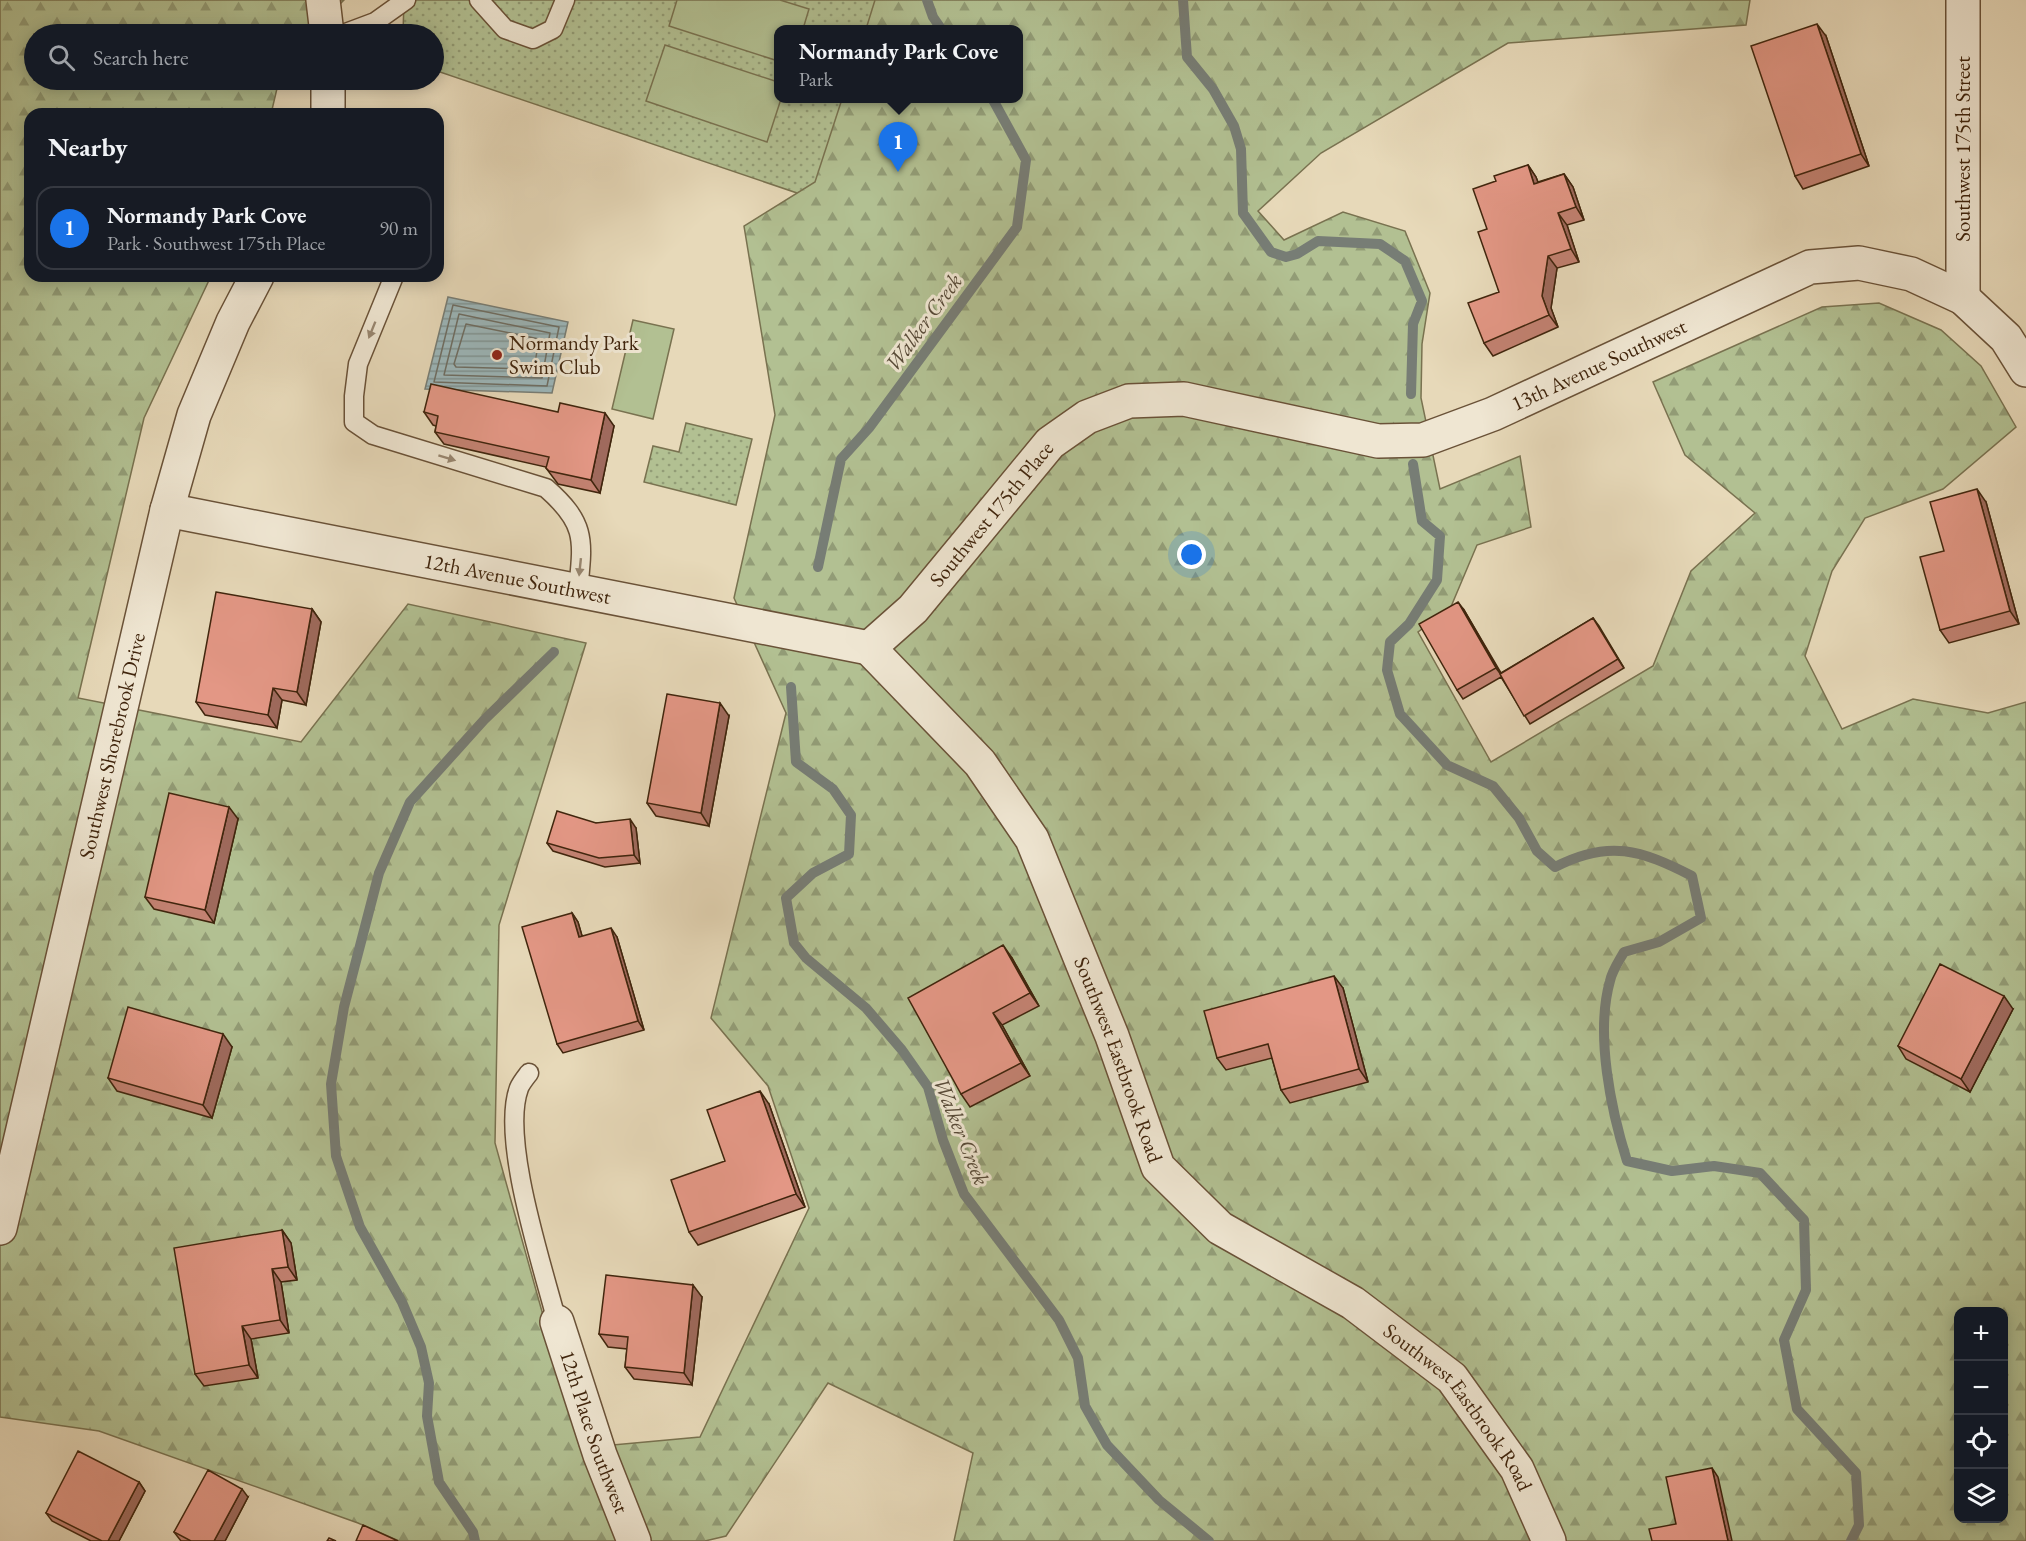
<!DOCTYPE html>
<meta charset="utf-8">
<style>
:root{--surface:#171b24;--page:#242831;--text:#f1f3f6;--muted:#9ea1a6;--line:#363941;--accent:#1a73e8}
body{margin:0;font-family:"EB Garamond",serif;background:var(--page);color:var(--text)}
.controls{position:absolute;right:18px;bottom:18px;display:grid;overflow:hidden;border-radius:12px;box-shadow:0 3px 15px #0003}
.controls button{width:54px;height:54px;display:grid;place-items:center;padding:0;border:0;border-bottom:2px solid var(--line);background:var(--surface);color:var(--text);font:30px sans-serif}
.you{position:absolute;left:1192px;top:555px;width:21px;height:21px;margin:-15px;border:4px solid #fff;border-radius:50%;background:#1a73e8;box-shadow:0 0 0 9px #1a73e833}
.badge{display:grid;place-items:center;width:39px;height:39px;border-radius:50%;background:var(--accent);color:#fff;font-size:20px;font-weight:700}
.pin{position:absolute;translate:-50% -50px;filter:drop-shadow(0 2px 3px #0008)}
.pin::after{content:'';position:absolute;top:32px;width:21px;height:18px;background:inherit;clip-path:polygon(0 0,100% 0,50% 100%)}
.popup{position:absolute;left:774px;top:25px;width:249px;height:78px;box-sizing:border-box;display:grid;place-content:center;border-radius:12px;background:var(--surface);filter:drop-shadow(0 2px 4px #0005);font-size:20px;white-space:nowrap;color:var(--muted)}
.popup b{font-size:22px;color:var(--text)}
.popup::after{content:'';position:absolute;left:50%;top:100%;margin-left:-12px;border:12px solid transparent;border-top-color:var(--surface)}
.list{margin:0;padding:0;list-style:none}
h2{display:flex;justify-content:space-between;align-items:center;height:78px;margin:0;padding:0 24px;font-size:26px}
h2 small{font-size:20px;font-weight:400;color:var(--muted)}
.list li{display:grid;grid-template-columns:39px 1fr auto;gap:18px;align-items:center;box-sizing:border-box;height:84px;margin:0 12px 12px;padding:0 12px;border:2px solid var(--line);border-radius:18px}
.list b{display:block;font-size:22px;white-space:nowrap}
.list p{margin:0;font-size:20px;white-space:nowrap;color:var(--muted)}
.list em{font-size:20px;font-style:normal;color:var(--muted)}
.icon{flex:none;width:33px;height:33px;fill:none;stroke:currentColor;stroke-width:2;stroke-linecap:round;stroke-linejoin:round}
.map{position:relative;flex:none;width:2026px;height:1541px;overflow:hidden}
.search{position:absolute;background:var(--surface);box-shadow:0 3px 15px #0003;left:24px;top:24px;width:420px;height:66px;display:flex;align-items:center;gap:15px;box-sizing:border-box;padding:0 21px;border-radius:33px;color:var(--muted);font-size:22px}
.panel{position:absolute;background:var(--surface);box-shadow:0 3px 15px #0003;left:24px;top:108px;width:420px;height:174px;border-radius:18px}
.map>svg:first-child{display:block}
.grass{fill:url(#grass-dots);stroke:#797250;stroke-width:1.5;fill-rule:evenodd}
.forest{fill:url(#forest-firs);stroke:#797250;stroke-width:1.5;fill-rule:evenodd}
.garden{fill:#b2c092;stroke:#797250;stroke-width:1.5}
.water{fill:url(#water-rules);stroke:#777d75;stroke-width:1.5}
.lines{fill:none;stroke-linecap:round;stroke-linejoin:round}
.shore{stroke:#6e6e64;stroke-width:1.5}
.stream{stroke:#777d75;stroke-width:10}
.lane-casing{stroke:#6a5238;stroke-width:21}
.street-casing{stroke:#6a5238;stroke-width:36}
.lane{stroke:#efe6d2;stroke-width:18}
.street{stroke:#efe6d2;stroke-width:33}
.wall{fill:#c38272;stroke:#40250d;stroke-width:1.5}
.shaded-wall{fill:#9f6a5d;stroke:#40250d;stroke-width:1.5}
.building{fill:#e39785;stroke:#40250d;stroke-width:1.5}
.oneway{fill:#988670}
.poi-dot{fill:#8f2418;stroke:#efe6d2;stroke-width:2}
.labels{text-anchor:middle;stroke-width:6;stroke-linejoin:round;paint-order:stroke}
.street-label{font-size:21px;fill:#40250d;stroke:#efe6d2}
.poi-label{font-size:21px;fill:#40250d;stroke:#efe6d2;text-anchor:start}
.water-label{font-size:22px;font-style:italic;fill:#574a38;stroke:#efe6d2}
</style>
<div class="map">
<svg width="2026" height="1541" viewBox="0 0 2026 1541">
<defs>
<pattern id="grass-dots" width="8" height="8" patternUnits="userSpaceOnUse" patternTransform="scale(1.5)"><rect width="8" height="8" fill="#b2c092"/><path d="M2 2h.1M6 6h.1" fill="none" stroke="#929c76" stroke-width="1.8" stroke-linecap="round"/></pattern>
<pattern id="forest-firs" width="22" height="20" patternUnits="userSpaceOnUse" patternTransform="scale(1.5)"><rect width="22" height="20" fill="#b2c092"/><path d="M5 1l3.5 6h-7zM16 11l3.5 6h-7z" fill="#929c76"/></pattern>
<pattern id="water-rules" width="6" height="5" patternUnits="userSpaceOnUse" patternTransform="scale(1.5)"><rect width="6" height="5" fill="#9cb7bb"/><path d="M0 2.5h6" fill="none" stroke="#819596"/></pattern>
</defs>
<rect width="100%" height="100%" fill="#e7d9b9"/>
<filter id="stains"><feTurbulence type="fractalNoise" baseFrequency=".00333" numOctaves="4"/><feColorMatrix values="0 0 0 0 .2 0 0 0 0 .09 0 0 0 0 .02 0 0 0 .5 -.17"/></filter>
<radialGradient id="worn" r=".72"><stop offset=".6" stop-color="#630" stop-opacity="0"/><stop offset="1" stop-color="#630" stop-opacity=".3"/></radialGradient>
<path class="grass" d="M404,0h698l-66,274 -602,-204v-36h-31zM778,30h240v68h-240z
M686,423l66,16 -16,66 -92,-23 9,-36 26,6z"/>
<path class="forest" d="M0,0h344l-34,34h-276v46h245l-8,34h-241v162h181l-67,142 -66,280 223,44 107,-138 178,39 -87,282 -4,218 85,305 120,-11 109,-229 -41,-122 -57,-68 75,-305 -52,-115 41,-183 -31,-189 71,-44 27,-83 176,-1v-68l-152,-1 9,-29h875l-4,25 -238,18 -187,110 -63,58 26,29 59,-28 62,19 25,62 -8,51 -1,54 19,91 80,-33 11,71 -54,18 -27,64 -32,23 73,130 162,-96 38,-95 64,-58 -70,-58 -32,-73 169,-75 57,-4 62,27 40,36 35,61 -73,62 -78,29 -33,53 -27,85 37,73 71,-30 75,14 38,-11v839h-1072l19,-88 -145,-70 -102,153 -21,5h-306l-41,-18 -259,-92 -99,-14zM1958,1312h46v206h-46z"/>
<path class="garden" d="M677,0h103l29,9 -6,20 -25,1v31l-109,-35z
M665,45l113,37v16l3,1 -14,43 -121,-41z
M633,320l41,9 -21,90 -41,-10z"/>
<path class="water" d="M448,297l120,25 -16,71 -127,-4z"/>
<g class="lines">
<path class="shore" d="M453,305l106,22 -12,59 -113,-4z
M459,314l91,19 -8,45 -98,-3z
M466,324l73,15 -5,30 -78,-2 -2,-3z"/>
<path class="stream" d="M927,0l6,17 9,13
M1183,0l4,57 26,32 21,37 7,23 2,64 28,39 15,5 11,-3 21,-13 62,3 25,17 17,40 -9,23 -2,70
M1413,464l9,57 18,15 -3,44 -28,44 -19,18 -3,28 13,44 47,51 46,21 26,32 18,33 18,16c54,-28 86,-17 137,9l9,42 -42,24 -35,10c-5,9 -12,19 -14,29 -15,53 1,129 17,180l45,10 42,-5 46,7 44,47 2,70 -22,50 13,69 59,64 3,52 -8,16
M818,567l23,-108 28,-31 148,-201 9,-67 -34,-62
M791,687l5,75 37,27 18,26 -2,39 -36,19 -27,25 8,45 12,15 60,50 36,42 26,37 15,53 21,54 95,126 19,38 7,48 22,39 52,55 50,41
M475,1541l-2,-9 -34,-50 -12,-66 2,-33 -8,-36 -19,-45 -42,-75 -24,-71 -5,-72 13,-77 35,-134 31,-71 74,-82 70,-68"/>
<defs>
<path id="lane" d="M479,0l26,29 28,10 20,-10 12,-29
M343,34l32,-12 31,-22
M394,276l-36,88 -4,32v26l19,13 173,53c41,36 37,52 32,103
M529,1073c-3,4 -8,10 -10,15 -19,51 24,179 38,234"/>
<g id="street">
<path d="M323,0l4,34"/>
<path d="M328,80v34"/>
<path d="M1963,298v-298"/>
<path id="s1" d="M167,510l702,138"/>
<path id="s2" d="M869,648l44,-39 137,-166 37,-26 42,-16 55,-2 194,42 45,-1 70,-26 317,-147 49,-4 52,11 52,24 43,40 20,32"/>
<path id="s3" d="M869,648l111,115 52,76 80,197 46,131 62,61 133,75 99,75 65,91 32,72"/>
<path id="s4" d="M0,1228l167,-718 27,-95 39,-93 24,-46"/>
<path id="s5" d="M557,1322l43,133 34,86"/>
</g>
</defs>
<use href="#lane" class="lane-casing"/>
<use href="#street" class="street-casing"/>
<use href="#lane" class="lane"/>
<use href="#street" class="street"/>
</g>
<path class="wall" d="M1826,36l43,130 -66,23 -8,-13z
M1528,165l8,12 2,5 26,-8 9,13 11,33 -17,5 12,37 -22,6 -6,40 7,19 -65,29 -9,-13 15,-51 -12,-63 9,-48z
M424,412l190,14 -14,67 -42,-9 -12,-16v-1l-102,-23 -9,-12 1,-6 -3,-1z
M1986,502l33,122 -70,19 -9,-13 4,-79z
M312,609l9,13 -15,83 -24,-5 -5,28 -72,-13 -9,-13z
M1464,610l37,63 92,-55 31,50 -94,56 -29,-47 -38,22 -6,-9z
M729,716l-20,110 -53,-10 -9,-13z
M238,819l-24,104 -60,-14 -9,-12z
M596,823l40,5 4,35 -35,4 -52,-16 -6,-8z
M572,913l6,9 4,14 35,1 27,93 -81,23 -6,-9z
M1012,958l27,48 -37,19 28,51 -60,31 -9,-13z
M1343,988l25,94 -78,21 -9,-13 -9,-32 -46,12 -9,-12z
M2013,1009l-43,83 -64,-33 -8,-13z
M232,1047l-20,71 -95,-27 -9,-13z
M769,1104l36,103 -107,38 -9,-13 36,-71z
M282,1230l9,13 6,37 -16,2 8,51 -38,6 7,39 -54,8 -9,-12z
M702,1297l-10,88 -58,-6 -9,-12 2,-18 -19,-2 -9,-13z
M139,1482l6,9 -26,50h-28l-39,-20 -6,-8z
M248,1497l-23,44h-44l-7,-9z"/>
<path class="shaded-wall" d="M1817,24l9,12 43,130 -8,-12z
M1528,165l8,12 7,19 -9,-12z
M1564,174l9,13 11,33 -8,-13z
M1558,213l9,12 12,37 -8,-13z
M1548,256l9,12 -6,40 7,19 -9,-12 -7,-19z
M605,413l9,13 -14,67 -9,-13z
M1977,489l9,13 33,122 -9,-13z
M1458,602l6,8 38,66 -6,-8z
M312,609l9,13 -15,83 -9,-13z
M1593,618l6,8 25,42 -6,-9z
M273,688l9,12 -5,28 -9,-13z
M720,703l9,13 -20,110 -8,-13z
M229,807l9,12 -24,104 -9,-13z
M630,819l6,9 4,35 -6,-8z
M572,913l6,9 7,24 -6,-9z
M611,928l6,9 27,93 -6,-9z
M1003,945l9,13 27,48 -9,-13z
M1334,976l9,12 25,94 -9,-13z
M2004,996l9,13 -43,83 -9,-13z
M993,1013l9,12 28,51 -9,-13z
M223,1034l9,13 -20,71 -9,-13z
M760,1091l9,13 36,103 -9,-13z
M282,1230l9,13 6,37 -9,-13z
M272,1269l9,13 8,51 -9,-13z
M693,1285l9,12 -10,88 -8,-12z
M242,1326l9,13 7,39 -9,-13z
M1712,1468l6,9 14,64h-4z
M139,1482l6,9 -26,50h-11z
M242,1489l6,8 -23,44h-11z"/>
<path class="building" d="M1817,24l44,130 -66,22 -44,-130z
M1528,165l6,19 30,-10 12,33 -18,6 13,36 -23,7 -6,40 7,19 -65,28 -16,-40 31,-11 -21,-60 9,-3 -14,-40 23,-8 -2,-5z
M431,384l127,28 2,-9 45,10 -14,67 -42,-9 -3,-3 3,-11 -114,-25 3,-16 -14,-4z
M1977,489l33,122 -70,19 -20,-73 24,-6 -14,-49z
M216,592l96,17 -15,83 -24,-4 -5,27 -72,-13z
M1458,602l38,66 -39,22 -38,-66z
M1593,618l25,41 -94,57 -24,-42z
M667,694l53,9 -19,110 -54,-10z
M169,793l60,14 -24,103 -60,-13z
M557,811l39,12 34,-4 4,36 -35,3 -52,-15z
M572,913l7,24 32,-9 27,93 -81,23 -35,-117z
M1003,945l27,48 -37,20 28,50 -60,31 -53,-96z
M1940,964l64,32 -43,83 -63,-33z
M1334,976l25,93 -78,21 -13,-46 -51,14 -13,-47z
M128,1007l95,27 -20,71 -95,-27z
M760,1091l36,103 -107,38 -18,-52 54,-19 -18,-51z
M282,1230l6,37 -16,2 8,51 -38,6 7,39 -54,9 -21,-126z
M606,1275l87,10 -9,88 -59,-6 3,-30 -29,-3z
M78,1451l61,31 -31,59h-6l-56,-28z
M1712,1468l16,73h-76l-3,-12 27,-5 -10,-47z
M208,1470l34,19 -28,52h-23l-17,-9z
M363,1525l35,16h-42z
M329,1538l7,3h-9z"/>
<defs><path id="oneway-solid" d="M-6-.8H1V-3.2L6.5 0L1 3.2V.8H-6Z" transform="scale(1.5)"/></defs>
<g class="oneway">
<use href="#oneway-solid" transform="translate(372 330) rotate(112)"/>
<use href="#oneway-solid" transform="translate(447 458) rotate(17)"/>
<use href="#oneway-solid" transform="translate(580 567) rotate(96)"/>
</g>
<circle class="poi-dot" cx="497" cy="355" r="6"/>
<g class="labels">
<g class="street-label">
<text transform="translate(1963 149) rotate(-90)" y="7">Southwest 175th Street</text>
<text dy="7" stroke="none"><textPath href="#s2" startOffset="854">13th Avenue Southwest</textPath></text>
<text dy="7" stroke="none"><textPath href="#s2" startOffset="182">Southwest 175th Place</textPath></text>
<text dy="7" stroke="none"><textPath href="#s1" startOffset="357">12th Avenue Southwest</textPath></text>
<text dy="7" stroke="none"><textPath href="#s4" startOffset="495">Southwest Shorebrook Drive</textPath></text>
<text dy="7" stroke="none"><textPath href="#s3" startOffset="489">Southwest Eastbrook Road</textPath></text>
<text dy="7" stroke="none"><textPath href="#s3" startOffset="993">Southwest Eastbrook Road</textPath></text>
<text dy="7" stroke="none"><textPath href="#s5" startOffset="116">12th Place Southwest</textPath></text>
</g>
<g class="poi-label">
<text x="509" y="350">Normandy Park<tspan x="509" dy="24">Swim Club</tspan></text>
</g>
<g class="water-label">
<text transform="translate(923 322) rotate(-54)" y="8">Walker Creek</text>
<text transform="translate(962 1131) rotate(68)" y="8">Walker Creek</text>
</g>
</g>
<rect width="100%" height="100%" filter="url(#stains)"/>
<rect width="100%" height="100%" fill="url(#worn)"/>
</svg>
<div class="controls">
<button>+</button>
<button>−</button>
<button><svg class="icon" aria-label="locate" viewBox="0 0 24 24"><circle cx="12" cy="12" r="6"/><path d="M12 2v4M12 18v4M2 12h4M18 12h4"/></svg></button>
<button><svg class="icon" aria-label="layers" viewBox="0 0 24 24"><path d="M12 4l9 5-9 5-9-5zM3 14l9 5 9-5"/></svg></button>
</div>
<div class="you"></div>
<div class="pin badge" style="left:898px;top:172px">1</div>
<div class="popup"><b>Normandy Park Cove</b>Park</div>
<div class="search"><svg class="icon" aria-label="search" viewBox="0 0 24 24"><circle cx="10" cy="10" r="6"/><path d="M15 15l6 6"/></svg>Search here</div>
<section class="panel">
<h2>Nearby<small></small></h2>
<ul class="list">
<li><span class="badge">1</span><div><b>Normandy Park Cove</b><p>Park · Southwest 175th Place</p></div><em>90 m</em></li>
</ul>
</section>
</div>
